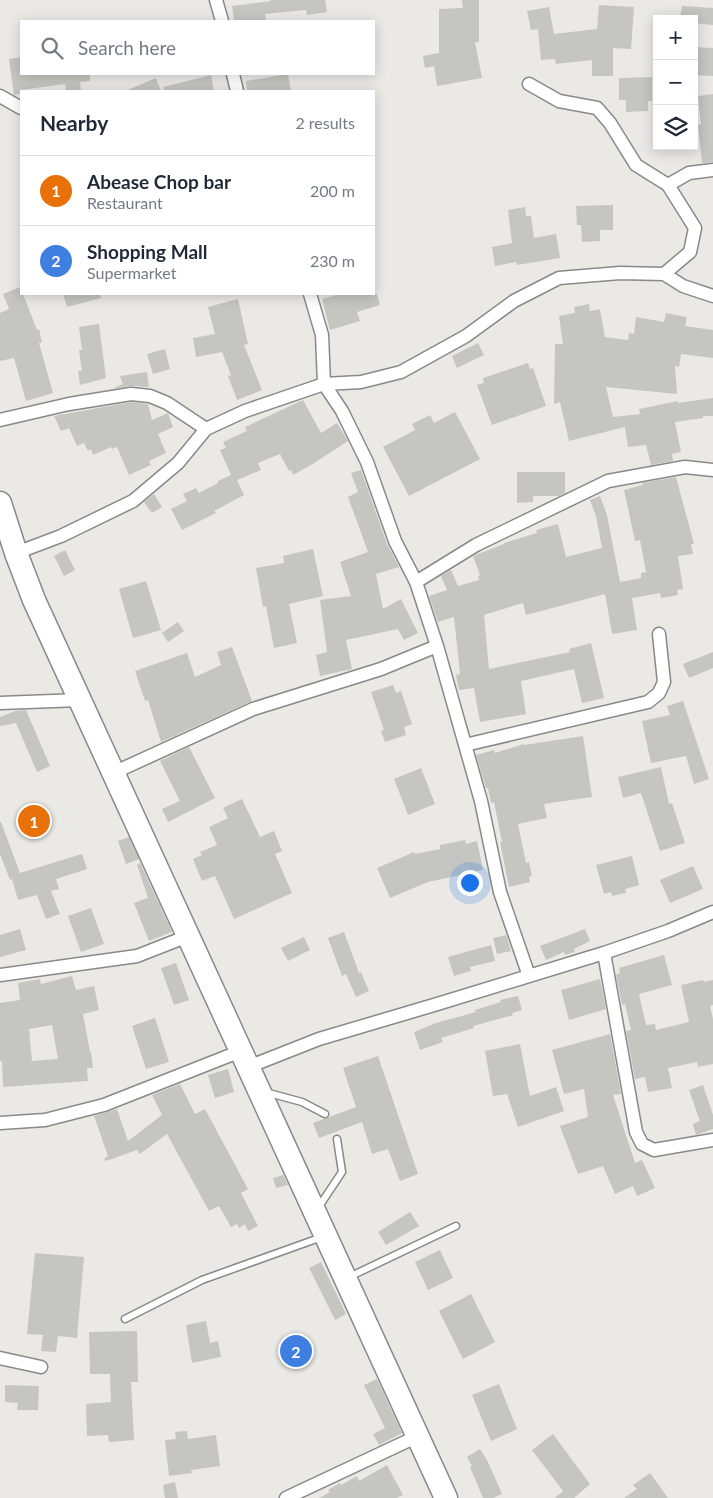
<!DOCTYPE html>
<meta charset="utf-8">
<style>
:root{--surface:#fff;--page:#f2f2f3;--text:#1f2937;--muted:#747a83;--line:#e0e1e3;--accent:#0378c2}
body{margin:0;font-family:Lato,sans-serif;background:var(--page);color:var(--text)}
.controls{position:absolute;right:15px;top:15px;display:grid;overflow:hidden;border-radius:0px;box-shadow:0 2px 12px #0003}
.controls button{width:45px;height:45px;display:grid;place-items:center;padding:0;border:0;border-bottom:1px solid var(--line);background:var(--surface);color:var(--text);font:25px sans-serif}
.you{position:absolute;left:469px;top:882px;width:18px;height:18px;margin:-12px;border:4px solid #fff;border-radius:50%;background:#1a73e8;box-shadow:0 0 0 8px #1a73e833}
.badge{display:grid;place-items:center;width:32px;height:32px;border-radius:50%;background:var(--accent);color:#fff;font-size:16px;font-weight:700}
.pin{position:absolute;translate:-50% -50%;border:2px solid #fff;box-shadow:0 1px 5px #0006}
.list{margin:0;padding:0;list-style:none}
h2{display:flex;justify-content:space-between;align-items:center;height:65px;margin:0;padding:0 20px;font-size:21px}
h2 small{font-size:16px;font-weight:400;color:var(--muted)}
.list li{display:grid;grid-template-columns:32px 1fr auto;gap:15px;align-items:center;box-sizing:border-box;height:70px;padding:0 20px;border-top:1px solid var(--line)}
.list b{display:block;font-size:19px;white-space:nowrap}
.list p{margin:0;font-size:16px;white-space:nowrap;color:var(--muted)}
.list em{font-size:16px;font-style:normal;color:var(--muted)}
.icon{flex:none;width:28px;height:28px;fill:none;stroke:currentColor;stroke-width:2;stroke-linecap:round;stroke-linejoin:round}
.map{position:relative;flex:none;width:713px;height:1498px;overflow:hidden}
.search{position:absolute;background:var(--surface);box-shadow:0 2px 12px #0003;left:20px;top:20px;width:355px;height:55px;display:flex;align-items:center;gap:12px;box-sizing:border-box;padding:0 18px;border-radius:0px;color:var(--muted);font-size:19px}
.panel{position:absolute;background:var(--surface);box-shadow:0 2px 12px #0003;left:20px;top:90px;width:355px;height:205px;border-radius:0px}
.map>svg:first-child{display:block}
.building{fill:#c5c5c1;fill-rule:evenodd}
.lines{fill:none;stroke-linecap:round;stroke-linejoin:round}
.lane-casing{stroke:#8a8986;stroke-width:9}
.street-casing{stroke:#8a8986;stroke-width:15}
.highway-casing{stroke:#8a8986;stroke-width:25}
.lane{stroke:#fff;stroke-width:6}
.street{stroke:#fff;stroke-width:12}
.highway{stroke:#fff;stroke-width:22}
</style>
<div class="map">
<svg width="713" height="1498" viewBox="0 0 713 1498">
<rect width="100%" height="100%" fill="#eae9e6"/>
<path class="building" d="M270,0h55l2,12 -20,3 -1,-5 -41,4 1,7h-32l-2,-15 39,-5z
M462,0h17v42h-4l7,36 -45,8 -3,-20 -9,2 -2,-12 16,-3v-44l24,-1z
M599,5l35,2 -3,42 -18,-1v28h-21v-16l-36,4 -1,-5 -14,1 -3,-31 -7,1 -4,-19 22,-4 5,27 43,-5z
M682,6l31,2v17l-19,-2v-4h-14z
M694,47l19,1v28l-19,-1z
M21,57v17h69v7l-10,1 1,9h-15l-1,-7 -44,6v4l-7,1 -5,-36z
M288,74l3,17h-44l-1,-10z
M211,75l3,16h-50l-1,-4z
M652,77v24h-4v10l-22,1v-12h-7v-22z
M156,78l5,13h-36z
M713,94v68l-11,1 -4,-38 3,-1 -3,-28z
M613,205v25h-13v11l-18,1 -1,-17h-4l-1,-19z
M525,207l1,9h5l3,22 22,-4 4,24 -43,7 -1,-3 -21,4 -3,-19 20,-4 -4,-33z
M20,287l1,7h2l14,36 2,-1 3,13 -3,1 14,50 -27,8 -12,-43 -14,3v-48l9,-4 -6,-15z
M63,294h37l1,4 -34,9z
M340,294h37l3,11 -23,7 3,9 -30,9 -8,-31z
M238,299l10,45 -4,1 18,45 -25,10 -9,-24 3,-1 -9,-23 -26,5 -3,-19 22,-4 -7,-27z
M589,304l1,7 10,-2 5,28 23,3 1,-7 5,1 2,-17 28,5 2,-9 21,4 -2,9 28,4v28l-32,-4 -2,13 -4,-1 2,28 -71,-7 7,30 27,-3 -1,-5 39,-8v2l35,-5v18h-10v2l-28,4 6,30 -9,2 1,7 -22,4 -5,-20 -18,2 -3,-20 -56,14 -9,-39 -6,2 1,-60h8l-4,-28 16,-3 -1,-6z
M99,324l7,54 -26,7 -2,-14h4l-3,-21h3l-3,-23z
M478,343l6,12 -27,13 -5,-12z
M165,349l5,20 -17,5 -6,-20z
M528,363l2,6 3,-1 13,38 -54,19 -15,-40 7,-2 -1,-5z
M147,372l2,15 -19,-1 -18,3 11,-5 -3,-8z
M303,400l18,33 16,-10 11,18 -37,24 -18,10 -2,-5 -2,1 -9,-17 -22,9 3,7 -24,10 7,15 -30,16 2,2 -34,17 -11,-21 16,-8 -4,-7 13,-6 3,5 19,-10v-2l13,-6 -11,-25 6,-2 -3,-6 24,-11 -2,-4z
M131,402l17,2 4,16 16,-7 5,14 -15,7 8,19 -17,8 2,4 -22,10 -12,-28 -5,2 -1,-2 -18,8 -2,-6 -3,2 -4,-8 -7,3 -8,-18 -8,3 -7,-15z
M455,412l25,47 -71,37 -26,-49 32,-17 -3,-6 18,-9 4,8z
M361,470l26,74 12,23 -23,7 7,35 18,-10 17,34 -14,7 -6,-11 -52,11 6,29 -32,7 -4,-21 11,-3 -7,-52 31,-4 -11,-34 28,-10 -20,-55 10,-5 -7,-19z
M517,472h48v21l-6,3h-26v6l-16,1z
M676,477l18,67h-3l2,10 -15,2 5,33 -6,1 1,5 -17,3 -1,-5 -28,5 5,32 -25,4 -7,-40 -79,21 -3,-12 -39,12 5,54 81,-17 -1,-3 22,-6 13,55 -22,5 -8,-34 -53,12 5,33 -46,8 -6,-34 -15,2 -3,-15 4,-1 -6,-57 -16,5 -9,-26 18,-6 -6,-14 10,-6 7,16 21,-6 -1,-4 2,-1 -7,-19 31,-12v-1l33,-10 -1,-3 22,-6 8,33 36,-9 -6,-32 -6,-16 10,-4 7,19 13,67 21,-4v-5l5,-1 -6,-32 -5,1 -11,-51 19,-5 -1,-2z
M154,494l8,13 -10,6 -8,-11z
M313,549l10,47 -34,8 8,39 -23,5 -8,-42 -3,1 -7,-39 28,-5 -1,-7z
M65,550l10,20 -11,6 -10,-20z
M146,581l15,49 -28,8 -14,-49z
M178,622l6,9 -16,11 -6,-9z
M232,647l20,54 -91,41 -13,-42 -3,1 -10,-30 52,-18 8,24 26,-12 -4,-13z
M713,652v16l-24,10 -6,-14z
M393,685l3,8 5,-2 11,33 -8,3 2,8 -21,7 -4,-11 3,-1 -13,-38z
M683,701l26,78 -15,5 -8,-28 -35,7 -9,-42 28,-6 -3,-9z
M26,710l24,56 -13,6 -21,-49 -16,3v-9l15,-6z
M583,736l9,61 -48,7 3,14 -29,6 8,39 3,-1 3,14 -3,1 1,5 -21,5 -9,-45h2l-8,-40 -3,1 -3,-15h-2l-10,-33 18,-5 1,3 29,-9v1z
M189,747l26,51 -47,24 -6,-13 18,-8 -20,-40z
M661,767l8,37 3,-1 13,40 -25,8 -19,-58 -18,5 -5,-21z
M421,768l14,36 -27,11 -14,-36z
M242,799l18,38 14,-6 8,20 -7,3 17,39 -58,26 -19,-43 -13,5 -9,-22 9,-4 -2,-3 17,-7 -8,-18 19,-9 -5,-10z
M0,822h1l19,51 62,-19 5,15 -31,10 3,10 -8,2 9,23 -14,5 -9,-24 -19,5 -6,-21 -2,1 -10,-26z
M129,837l10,22 -13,5 -8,-23z
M465,840l1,4 11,-3 6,29 -55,12 -38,16 -13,-30 37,-16 1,2 25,-5v-4z
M632,856l7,29 -14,4 1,4 -14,3 -1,-4 -7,2 -8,-29z
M140,863l32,69 -23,9 -15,-38 14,-5 -11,-33z
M693,866l10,23 -33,14 -10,-23z
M91,908l13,36 -23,8 -13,-36z
M20,929l6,21 -26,7v-22z
M585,929l5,12 -16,8 1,3 -10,3 -1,-3 -18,8 -6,-14z
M344,932l15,41 2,-1 8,19 -13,6 -10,-23 -4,2 -14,-38z
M506,935l5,16 -14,3 -4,-16z
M304,937l6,13 -22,11 -7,-13z
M491,945l4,16 -25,6 1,4 -17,5 -6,-19z
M664,955l8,30 -33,9 7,31 9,-1 1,6 33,-8 -8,-37 22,-5 1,2 9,-2v25l-3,1 3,13v45l-15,3 -1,-5 -29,6 4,20 -24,4 -3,-15 -10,2 -9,-48 5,-1 -6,-26 -3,1 -6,-30 4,-2 -1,-5z
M176,963l13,37 -15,5 -13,-37z
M72,976l4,14 18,-4 5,24 -16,4 7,38h1l2,16h-6l1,13 -85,6 -1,-26h-2v-58l20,-3 -2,-17 22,-4 1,5zM52,1025l6,34 -26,2 -3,-32z
M600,979l6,30 -37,11 -8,-30z
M518,996l4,14 -10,3 1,2 -40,11 1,2 -33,10 2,4 -23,8 -6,-18 22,-9 40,-11 -1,-2 26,-8 -1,-2z
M155,1018l14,44 -23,7 -14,-43z
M610,1034l11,60 -8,1 22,68 7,-3 13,28 -18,8 -4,-10 -18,8 -12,-28 -25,8 -18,-48 28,-9 -4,-28 -20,5 -12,-44z
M520,1044l10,52 26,-9 8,24 -46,16 -11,-33 -14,2 -8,-45z
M378,1056l40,118 -18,7 -12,-32 -16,5 -10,-32 -43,16 -6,-15 43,-16 -13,-39z
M228,1069l6,23 -19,6 -7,-23z
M180,1084l15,30 10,-5 43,80 -7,4 17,33 -10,5 -3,-7 -6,4 -2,-4 -6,3 -12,-21 -10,5 -42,-77 -27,20 -3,-4 -31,11 -2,-2 4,-3 -14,-40 23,-7 11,32 34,-26 -10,-20z
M703,1085l10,30v14l-17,6 -3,-11 7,-3 -11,-31z
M283,1175l5,10 -12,3 -3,-10z
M410,1212l9,14 -33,19 -8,-13z
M440,1250l13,28 -25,12 -13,-28z
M35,1253l49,4 -7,81 -19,-2 -2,16 -15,-1 2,-16 -16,-1z
M321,1262l25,52 -11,6 -26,-52z
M471,1294l24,48 -32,17 -24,-48z
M206,1321l4,22 8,-2 3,16 -29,6 -6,-38z
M137,1331l1,51h-7l3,58 -25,2 -1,-7 -21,1 -1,-32 25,-2 -1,-28h-20l-1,-42z
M377,1379l25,54 -23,12 -6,-11 12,-6 -21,-43z
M499,1384l18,45 -26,12 -19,-46z
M5,1385l34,1 -1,24h-21l1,-7 -13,-1z
M187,1431l1,8 28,-4 4,31 -29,4 1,3 -23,3 -4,-36 11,-1 -1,-7z
M553,1434l37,50 -16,14h-19l8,-7 -31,-41z
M480,1449l8,13 14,32 -9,4h-10l-13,-31 2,-1 -5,-9z
M387,1465l16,30 -7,3h-77l11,-6 -2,-2 12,-7 1,2 16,-9 2,5z
M650,1473l18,25h-44l13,-9 -4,-4z
M175,1482l3,16h-13l-2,-13z"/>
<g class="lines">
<defs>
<path id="lane" d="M265,1092l37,10 23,12
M318,1208l24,-36 -5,-33
M349,1277l107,-51
M125,1319l77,-39 120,-43"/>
<path id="street" d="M216,0l6,21
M233,74l4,17
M529,84l30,17 38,7 13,15 26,42 32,20 27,43 -5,24 -26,22
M0,96l21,12
M668,185l21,-12 24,-3
M310,294l12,41 2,49 18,27 25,51 28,79 21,41 21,64 44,155 19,91 29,84
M0,420l69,-16 62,-10 19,2 17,7 39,26
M16,553l45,-17 72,-35 45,-38 28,-34 39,-18 79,-27 37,-2 40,-10 65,-36 48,-35 45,-23 61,-5 44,1 19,12 30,10
M416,582l60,-37 132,-64 77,-14 28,3
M0,703l80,-3
M465,745l183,-43 11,-9 5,-11 -5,-48
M113,773l140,-64 128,-40 56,-23
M604,953l32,179 6,12 12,6 59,-10
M0,975l137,-19 51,-20
M248,1067l71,-28 115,-34 170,-52 64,-22 45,-19
M0,1123l45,-3 59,-15 137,-54
M0,1358l41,9
M286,1498l132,-62"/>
<path id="highway" d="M0,503l16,50 18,47 412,898"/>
</defs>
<use href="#lane" class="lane-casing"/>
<use href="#street" class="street-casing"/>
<use href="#highway" class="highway-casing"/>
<use href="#lane" class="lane"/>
<use href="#street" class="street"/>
<use href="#highway" class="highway"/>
</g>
</svg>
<div class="controls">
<button>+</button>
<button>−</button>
<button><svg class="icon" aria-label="layers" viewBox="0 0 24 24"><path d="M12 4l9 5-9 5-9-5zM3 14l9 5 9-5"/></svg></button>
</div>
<div class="you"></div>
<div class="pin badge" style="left:34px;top:821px;background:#e8710a">1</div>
<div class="pin badge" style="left:296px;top:1351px;background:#3f7fe0">2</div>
<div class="search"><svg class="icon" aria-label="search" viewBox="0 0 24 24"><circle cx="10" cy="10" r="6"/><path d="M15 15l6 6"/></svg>Search here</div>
<section class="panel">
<h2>Nearby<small>2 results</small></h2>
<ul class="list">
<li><span class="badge" style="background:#e8710a">1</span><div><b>Abease Chop bar</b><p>Restaurant</p></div><em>200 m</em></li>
<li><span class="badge" style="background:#3f7fe0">2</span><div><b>Shopping Mall</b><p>Supermarket</p></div><em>230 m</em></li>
</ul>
</section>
</div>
